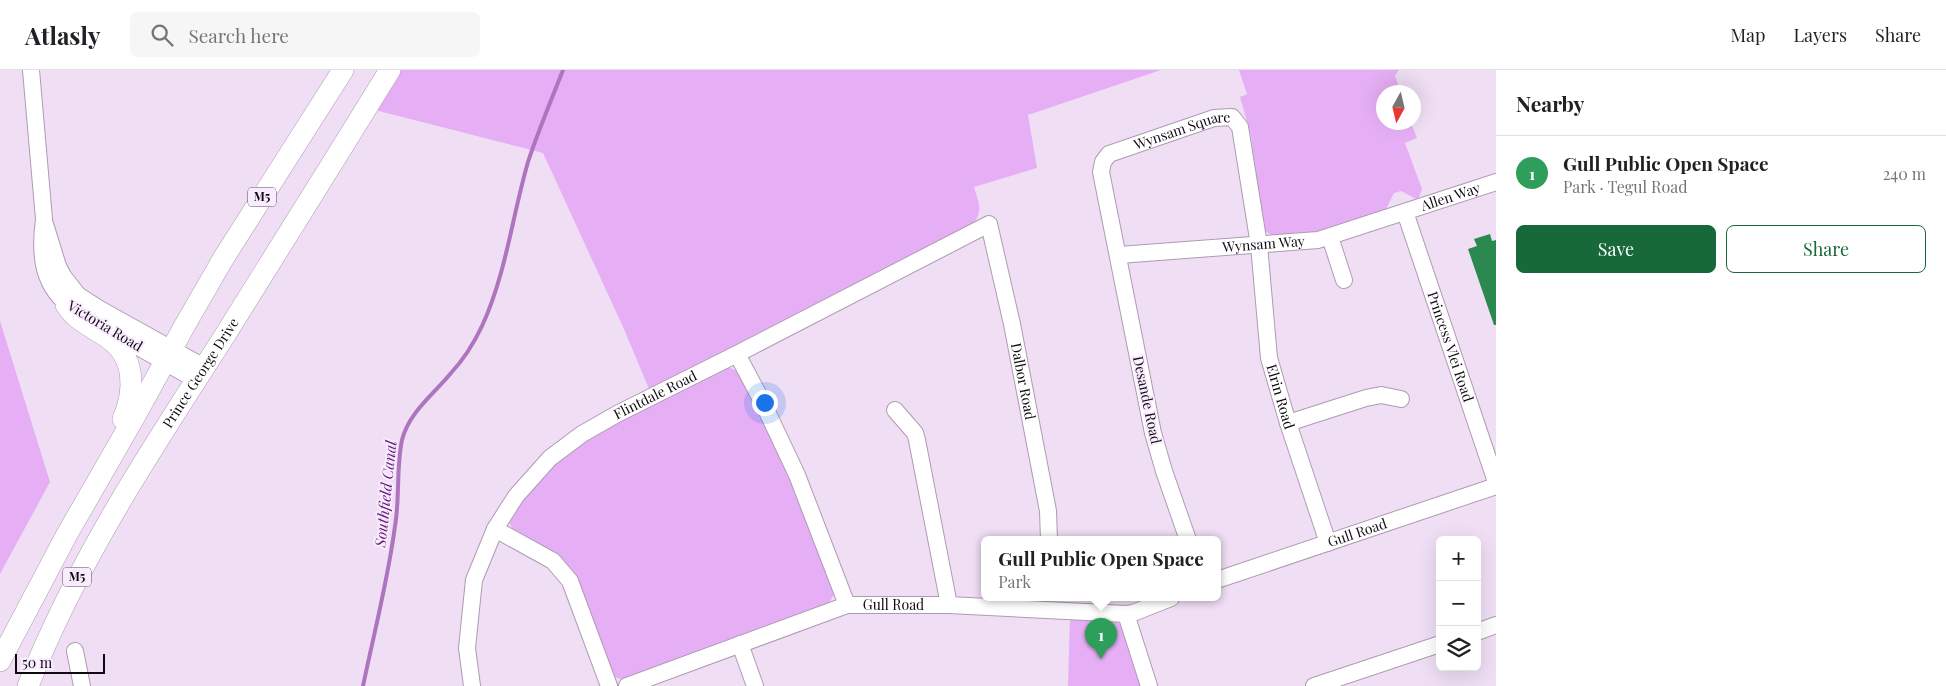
<!DOCTYPE html>
<meta charset="utf-8">
<style>
:root{--surface:#fff;--page:#f6f6f6;--text:#202124;--muted:#757577;--line:#e0e0e0;--accent:#186939}
body{margin:0;font-family:"Playfair Display",serif;background:var(--page);color:var(--text)}
.controls{position:absolute;right:15px;bottom:15px;display:grid;overflow:hidden;border-radius:8px;box-shadow:0 5px 20px #0002}
.controls button{width:45px;height:45px;display:grid;place-items:center;padding:0;border:0;border-bottom:1px solid var(--line);background:var(--surface);color:var(--text);font:25px sans-serif}
.compass{position:absolute;left:1376px;top:15px;width:45px;height:45px;border-radius:50%;background:var(--surface);box-shadow:0 5px 20px #0002;rotate:188deg}
.scale{position:absolute;left:15px;bottom:12px;width:90px;box-sizing:border-box;padding-left:5px;border:2px solid #0f0a11;border-top:0;font-size:14px;line-height:18px;white-space:nowrap;color:#0f0a11;-webkit-text-stroke:4px #faecff;paint-order:stroke}
.you{position:absolute;left:764px;top:332px;width:18px;height:18px;margin:-12px;border:4px solid #fff;border-radius:50%;background:#1a73e8;box-shadow:0 0 0 8px #1a73e833}
.badge{display:grid;place-items:center;width:32px;height:32px;border-radius:50%;background:var(--accent);color:#fff;font-size:16px;font-weight:700}
.pin{position:absolute;translate:-50% -41px;filter:drop-shadow(0 1px 2px #0008)}
.pin::after{content:'';position:absolute;top:26px;width:18px;height:15px;background:inherit;clip-path:polygon(0 0,100% 0,50% 100%)}
.popup{position:absolute;left:981px;top:466px;width:240px;height:65px;box-sizing:border-box;display:grid;place-content:center;border-radius:8px;background:var(--surface);filter:drop-shadow(0 1px 4px #0005);font-size:16px;white-space:nowrap;color:var(--muted)}
.popup b{font-size:19px;color:var(--text)}
.popup::after{content:'';position:absolute;left:50%;top:100%;margin-left:-10px;border:10px solid transparent;border-top-color:var(--surface)}
.list{margin:0;padding:0;list-style:none}
h2{display:flex;justify-content:space-between;align-items:center;height:65px;margin:0;padding:0 20px;font-size:21px}
h2 small{font-size:16px;font-weight:400;color:var(--muted)}
.list li{display:grid;grid-template-columns:32px 1fr auto;gap:15px;align-items:center;box-sizing:border-box;height:75px;padding:0 20px;border-top:1px solid var(--line)}
.list b{display:block;font-size:19px;white-space:nowrap}
.list p{margin:0;font-size:16px;white-space:nowrap;color:var(--muted)}
.list em{font-size:16px;font-style:normal;color:var(--muted)}
.actions{display:flex;gap:10px;padding:15px 20px}
.actions a{flex:1;padding:11px 0;border:1px solid var(--accent);border-radius:8px;text-align:center;font-size:18px;color:var(--accent)}
.actions .main{background:var(--accent);color:#fff}
.icon{flex:none;width:28px;height:28px;fill:none;stroke:currentColor;stroke-width:2;stroke-linecap:round;stroke-linejoin:round}
.map{position:relative;flex:none;width:1496px;height:616px;overflow:hidden}
header{display:flex;align-items:center;gap:30px;box-sizing:border-box;height:70px;padding:0 25px;background:var(--surface);border-bottom:1px solid var(--line)}
header strong{font-size:24px}
nav{display:flex;gap:28px;margin-inline-start:auto;font-size:18px}
.search{width:350px;height:45px;background:var(--page);display:flex;align-items:center;gap:12px;box-sizing:border-box;padding:0 18px;border-radius:8px;color:var(--muted);font-size:19px}
main{display:flex}
aside{flex:1;background:var(--surface)}
.map>svg:first-child{display:block}
.green{fill:#e6aff5}
.lines{fill:none;stroke-linecap:round;stroke-linejoin:round}
.stream{stroke:#ae75be;stroke-width:4}
.building{fill:#2b884f}
.minor-casing{stroke:#ad9cb1;stroke-width:18}
.major-casing{stroke:#ad9cb1;stroke-width:22}
.minor{stroke:#fff;stroke-width:16}
.major{stroke:#fff;stroke-width:21}
.labels{text-anchor:middle;stroke-width:4;stroke-linejoin:round;paint-order:stroke}
.shield{fill:#faecff;stroke:#564e58;stroke-width:1}
.shield-label{font-size:12px;font-weight:bold;fill:#0f0a11}
.street-label{font-size:14px;fill:#0f0a11;stroke:#faecff}
.water-label{font-size:15px;font-style:italic;fill:#651d78;stroke:#faecff}
</style>
<header>
<strong>Atlasly</strong>
<div class="search"><svg class="icon" aria-label="search" viewBox="0 0 24 24"><circle cx="10" cy="10" r="6"/><path d="M15 15l6 6"/></svg>Search here</div>
<nav><a>Map</a><a>Layers</a><a>Share</a></nav>
</header>
<main>
<div class="map">
<svg width="1496" height="616" viewBox="0 0 1496 616">
<rect width="100%" height="100%" fill="#efdef4"/>
<path class="green" d="M401,0h760l-133,45 9,53 -63,19c4,15 10,23 -1,37l-324,165 -25,-60 -81,-176 -168,-43z
M1239,0h160l-4,6 6,16h-17v30l27,1 6,15 -12,5 17,46 -4,11 -17,-9 -7,2 -9,18 -69,22 -45,2 -7,-5 -2,-5 -11,-90 -11,-38 7,-3z
M0,251l50,161 -50,92z
M728,297l11,5 46,89 50,132 -6,10 -205,77 -13,-4 -34,-90 -64,-54 -4,-11 11,-22 29,-32 51,-37z
M1070,547l45,3 8,7 20,59h-75z"/>
<g class="lines">
<path class="stream" d="M363,616c11,-53 25,-106 32,-160 5,-28 1,-58 7,-86 7,-28 32,-46 49,-67 13,-14 23,-30 31,-47 24,-52 30,-109 46,-164 10,-31 23,-61 35,-92"/>
</g>
<path class="building" d="M1490,164l2,7 4,-1v85h-2l-26,-76 9,-3 -3,-7z"/>
<g class="lines">
<defs>
<g id="minor">
<path d="M31,0l13,149c-5,37 -2,69 31,91"/>
<path id="s1" d="M1405,142l91,270"/>
<path d="M45,154l13,42 5,10 15,19 20,13 106,59"/>
<path d="M1330,167l14,43"/>
<path id="s2" d="M1119,185l199,-15 178,-58"/>
<path d="M107,259l89,51"/>
<path d="M737,284l26,49 34,72 50,130"/>
<path d="M895,340l20,23 2,7 32,165"/>
<path d="M1288,353l78,-25 15,-3 20,4"/>
<path d="M495,459l58,32 17,20 39,105"/>
<path id="s3" d="M1188,470l-24,-69 -11,-38 -52,-261 2,-10 6,-8 105,-36 18,-1 8,10 19,118 10,113 19,65 40,120"/>
<path id="s4" d="M1217,510l279,-94"/>
<path d="M1126,544l23,72"/>
<path d="M1477,562l19,-7"/>
<path d="M740,574l15,42"/>
<path d="M75,581l7,35"/>
<path id="s5" d="M472,616l-5,-38 7,-68 21,-51 21,-33 34,-38 32,-24 35,-20 120,-60 252,-130 23,100 36,187 1,29"/>
<path id="s6" d="M627,616l220,-81h102l177,9 7,-1 38,-15"/>
<path d="M1314,616l126,-42"/>
</g>
<g id="major">
<path d="M66,235c10,16 27,22 42,33 28,19 27,53 15,81"/>
<path d="M0,591l66,-125 69,-120 50,-91 38,-66 120,-189"/>
<path id="s7" d="M28,616c49,-124 122,-235 194,-346 57,-90 112,-180 168,-270"/>
</g>
</defs>
<use href="#minor" class="minor-casing"/>
<use href="#major" class="major-casing"/>
<use href="#minor" class="minor"/>
<use href="#major" class="major"/>
</g>
<g class="labels">
<g class="shield">
<rect x="248" y="117.5" width="28" height="19" rx="4"/>
<rect x="63" y="497.5" width="28" height="19" rx="4"/>
</g>
<g class="shield-label">
<text x="262" y="131">M5</text>
<text x="77" y="511">M5</text>
</g>
<g class="street-label">
<text dy="5" stroke="none"><textPath href="#s3" startOffset="476">Wynsam Square</textPath></text>
<text dy="5" stroke="none"><textPath href="#s2" startOffset="339">Allen Way</textPath></text>
<text dy="5" stroke="none"><textPath href="#s2" startOffset="145">Wynsam Way</textPath></text>
<text transform="translate(105 256) rotate(31)" y="5">Victoria Road</text>
<text dy="5" stroke="none"><textPath href="#s1" startOffset="142">Princess Vlei Road</textPath></text>
<text dy="5" stroke="none"><textPath href="#s7" startOffset="358">Prince George Drive</textPath></text>
<text dy="5" stroke="none"><textPath href="#s5" startOffset="911">Dalbor Road</textPath></text>
<text dy="5" stroke="none"><textPath href="#s5" startOffset="375">Flintdale Road</textPath></text>
<text dy="5" stroke="none"><textPath href="#s3" startOffset="814">Elrin Road</textPath></text>
<text transform="translate(1147 330) rotate(78)" y="5">Desande Road</text>
<text dy="5" stroke="none"><textPath href="#s4" startOffset="148">Gull Road</textPath></text>
<text dy="5" stroke="none"><textPath href="#s6" startOffset="281">Gull Road</textPath></text>
</g>
<g class="water-label">
<text transform="translate(386 424) rotate(-84)" y="5">Southfield Canal</text>
</g>
</g>
</svg>
<div class="controls">
<button>+</button>
<button>−</button>
<button><svg class="icon" aria-label="layers" viewBox="0 0 24 24"><path d="M12 4l9 5-9 5-9-5zM3 14l9 5 9-5"/></svg></button>
</div>
<svg class="compass" viewBox="-18 -18 36 36"><path d="M0-13l5 13h-10z" fill="#e53935"/><path d="M0 13l5-13h-10z" fill="#757577"/></svg>
<div class="scale">50 m</div>
<div class="you"></div>
<div class="pin badge" style="left:1101px;top:589px;background:#2e9e5b">1</div>
<div class="popup"><b>Gull Public Open Space</b>Park</div>
</div>
<aside>
<h2>Nearby<small></small></h2>
<ul class="list">
<li><span class="badge" style="background:#2e9e5b">1</span><div><b>Gull Public Open Space</b><p>Park · Tegul Road</p></div><em>240 m</em></li>
</ul>
<div class="actions"><a class="main">Save</a><a>Share</a></div>
</aside>
</main>
